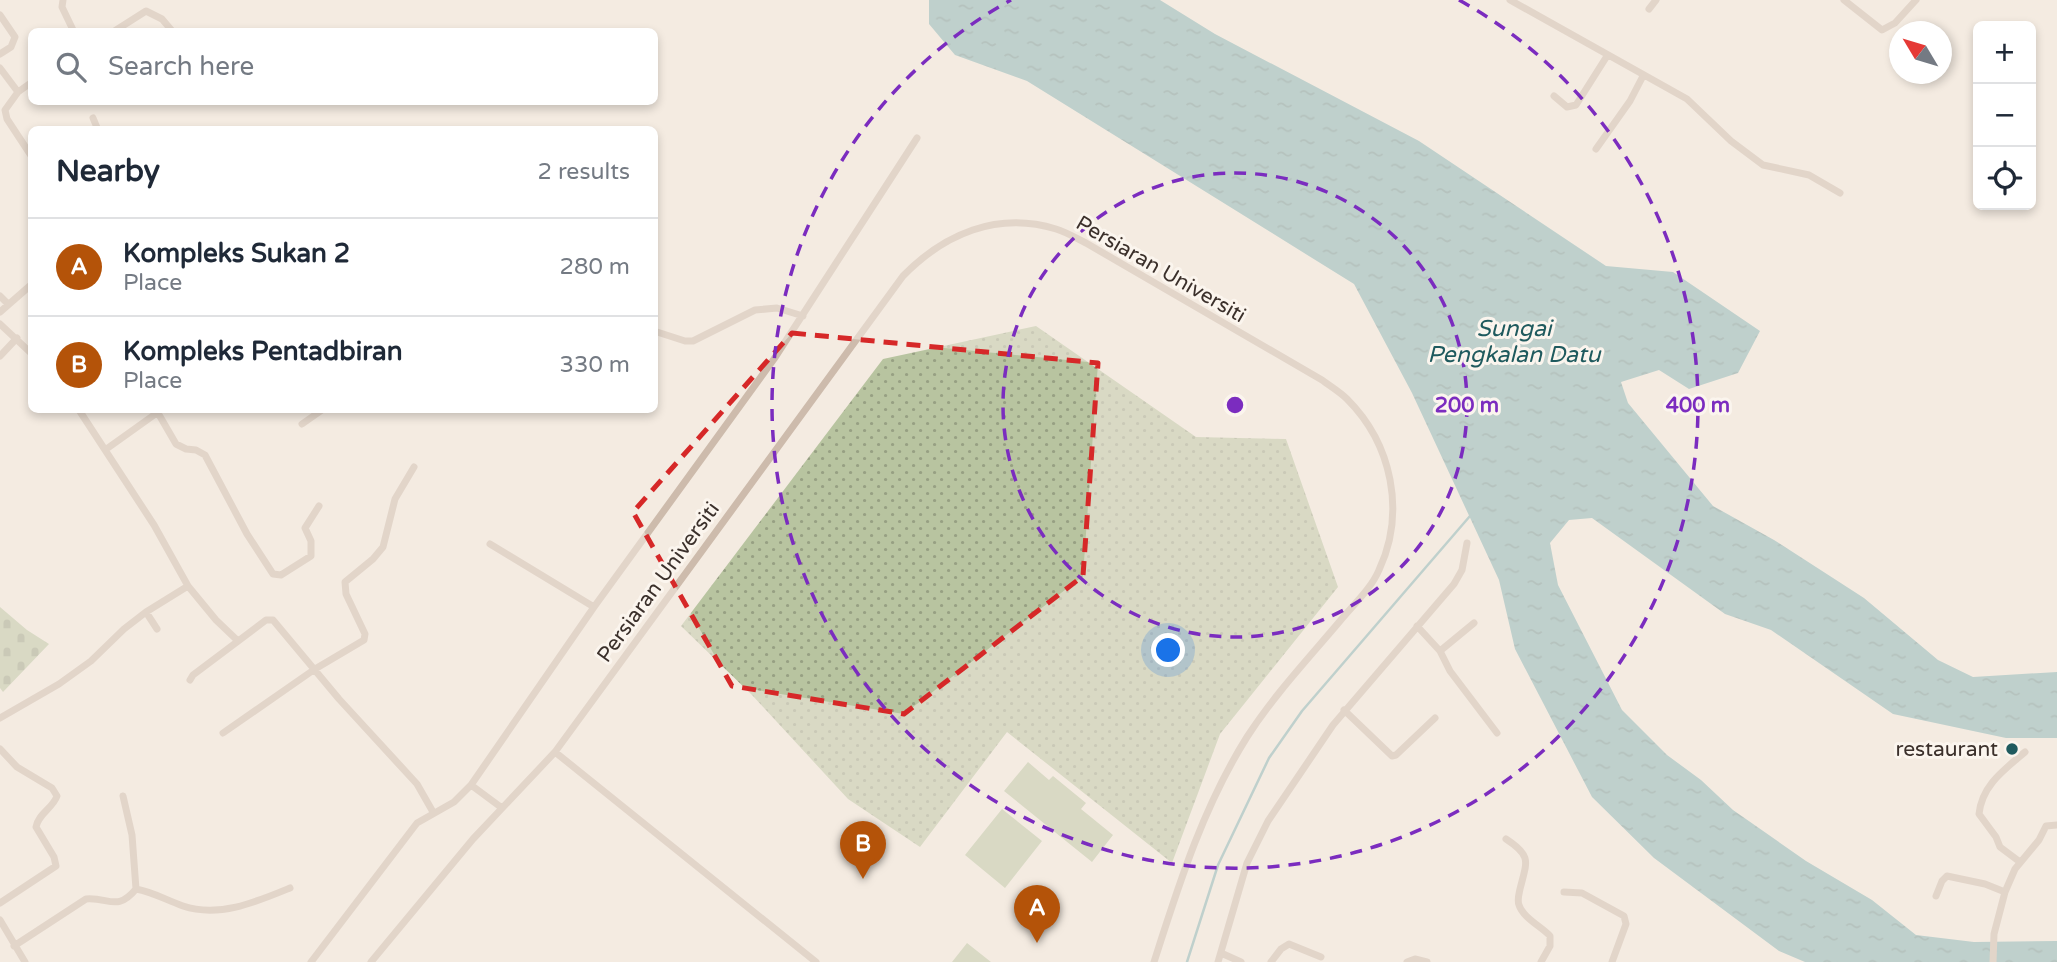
<!DOCTYPE html>
<meta charset="utf-8">
<style>
:root{--surface:#fff;--page:#f2f2f3;--text:#1f2937;--muted:#747a83;--line:#e0e1e3;--accent:#b45309}
body{margin:0;font-family:"Varela Round",sans-serif;background:var(--page);color:var(--text)}
.controls{position:absolute;right:21px;top:21px;display:grid;overflow:hidden;border-radius:10px;box-shadow:0 4px 10px #0003}
.controls button{width:63px;height:63px;display:grid;place-items:center;padding:0;border:0;border-bottom:2px solid var(--line);background:var(--surface);color:var(--text);font:35px sans-serif}
.compass{position:absolute;left:1889px;top:21px;width:63px;height:63px;border-radius:50%;background:var(--surface);box-shadow:0 4px 10px #0003;rotate:308deg}
.you{position:absolute;left:1169px;top:651px;width:24px;height:24px;margin:-18px;border:5px solid #fff;border-radius:50%;background:#1a73e8;box-shadow:0 0 0 10px #1a73e833}
.badge{display:grid;place-items:center;width:46px;height:46px;border-radius:50%;background:var(--accent);color:#fff;font-size:23px;font-weight:700}
.pin{position:absolute;translate:-50% -58px;filter:drop-shadow(0 2px 4px #0008)}
.pin::after{content:'';position:absolute;top:37px;width:24px;height:21px;background:inherit;clip-path:polygon(0 0,100% 0,50% 100%)}
.list{margin:0;padding:0;list-style:none}
h2{display:flex;justify-content:space-between;align-items:center;height:91px;margin:0;padding:0 28px;font-size:30px}
h2 small{font-size:23px;font-weight:400;color:var(--muted)}
.list li{display:grid;grid-template-columns:46px 1fr auto;gap:21px;align-items:center;box-sizing:border-box;height:98px;padding:0 28px;border-top:2px solid var(--line)}
.list b{display:block;font-size:26px;white-space:nowrap}
.list p{margin:0;font-size:23px;white-space:nowrap;color:var(--muted)}
.list em{font-size:23px;font-style:normal;color:var(--muted)}
.icon{flex:none;width:38px;height:38px;fill:none;stroke:currentColor;stroke-width:2;stroke-linecap:round;stroke-linejoin:round}
.map{position:relative;flex:none;width:2057px;height:962px;overflow:hidden}
.search{position:absolute;background:var(--surface);box-shadow:0 4px 10px #0003;left:28px;top:28px;width:630px;height:77px;display:flex;align-items:center;gap:18px;box-sizing:border-box;padding:0 24px;border-radius:10px;color:var(--muted);font-size:26px}
.panel{position:absolute;background:var(--surface);box-shadow:0 4px 10px #0003;left:28px;top:126px;width:630px;height:287px;border-radius:10px}
.map>svg:first-child{display:block}
.grass{fill:url(#grass-dots)}
.cemetery{fill:url(#cemetery-stones)}
.garden{fill:#b8c4a0}
.water{fill:url(#water-ripples)}
.lines{fill:none;stroke-linecap:round;stroke-linejoin:round}
.stream{stroke:#7fb0b2;stroke-width:2.5}
.street{stroke:#cdbbac;stroke-width:7}
.marked{fill:none;stroke:#d62828;stroke-width:5;stroke-dasharray:14 9;stroke-linejoin:round}
.ring{fill:none;stroke:#7b2cbf;stroke-width:3.5;stroke-dasharray:12 9}
.poi-dot{fill:#1f5a5e;stroke:#fbf5ee;stroke-width:2.5}
.labels{text-anchor:middle;stroke-width:6;stroke-linejoin:round;paint-order:stroke}
.street-label{font-size:21px;fill:#3b302b;stroke:#fbf5ee}
.poi-label{font-size:21px;fill:#3b302b;stroke:#fbf5ee;text-anchor:end}
.water-label{font-size:23px;font-style:italic;fill:#1f5a5e;stroke:#fbf5ee}
.centre{fill:#7b2cbf;stroke:#fbf5ee;stroke-width:3.5}
.ring-label{font-size:21px;text-anchor:middle;font-weight:bold;fill:#7b2cbf;stroke:#fbf5ee;stroke-width:6;stroke-linejoin:round;paint-order:stroke}
</style>
<div class="map">
<svg width="2057" height="962" viewBox="0 0 2057 962">
<defs>
<pattern id="grass-dots" width="8" height="8" patternUnits="userSpaceOnUse" patternTransform="scale(1.75)"><rect width="8" height="8" fill="#b8c4a0"/><path d="M2 2h.1M6 6h.1" fill="none" stroke="#97a083" stroke-width="1.8" stroke-linecap="round"/></pattern>
<pattern id="cemetery-stones" width="16" height="16" patternUnits="userSpaceOnUse" patternTransform="scale(1.75)"><rect width="16" height="16" fill="#b8c4a0"/><path d="M2 7V4a2 2 0 0 1 4 0v3zM10 15v-3a2 2 0 0 1 4 0v3z" fill="#97a083"/></pattern>
<pattern id="water-ripples" width="26" height="14" patternUnits="userSpaceOnUse" patternTransform="scale(1.75)"><rect width="26" height="14" fill="#7fb0b2"/><path d="M2 4q2-2 4 0t4 0M15 11q2-2 4 0t4 0" fill="none" stroke="#699091"/></pattern>
</defs>
<rect width="100%" height="100%" fill="#f4ebe1"/>
<path class="grass" d="M1036,326l160,111 90,2 52,148 -118,147 -48,129 -165,-131 -87,115 -72,-48 -96,-104 -71,-69 202,-267z"/>
<path class="cemetery" d="M0,607l27,23 22,14 -46,48 -3,-4z"/>
<path class="garden" d="M1028,762l21,18 4,-4 33,27 -5,6 32,26 -21,27 -88,-71z
M1002,809l40,32 -37,47 -40,-33z
M967,943l24,19h-39z"/>
<path class="water" d="M929,0h231l55,34 204,107 187,125 67,6 87,59 -22,42 -49,16 -30,-19 -38,12 7,21 85,103 61,34 90,58 74,62 35,17 84,-5v66h-51l-113,-24 -122,-84 -46,-16 -133,-96 -23,2 -19,23 8,42 64,125 45,45 34,25 32,30 73,51 66,39 44,35 58,7 83,-1v21h-252l-26,-11 -125,-93 -62,-61 -77,-148 -16,-69 -87,-187 -58,-109 -327,-203 -72,-26 -26,-31z"/>
<g class="lines">
<path class="stream" d="M1187,962l31,-97 51,-107 33,-47 168,-195"/>
<path class="street" d="M63,0l-1,7 12,25
M1510,0l177,99 44,42 32,24 46,10 31,18
M1844,0l38,30 13,-7 21,-23
M1649,9l7,-9
M0,15l15,22 -4,10 -11,7
M113,32l33,-21 16,8 11,13
M0,68l18,24
M32,82l-14,10 -13,18 2,9 25,38
M1554,96l13,11 9,-2 31,-49
M93,118l5,12
M1596,149l34,-48 13,-25
M0,296l8,8
M0,312l32,-28
M0,324l32,30
M654,331l31,10h8l62,-31 22,-2 26,8
M0,356l17,-18
M79,410l75,115 34,61 28,34 22,21
M158,413l18,31 10,5 10,1 9,5 42,79 26,40 8,1 30,-19v-15l-6,-13 14,-22
M302,424l20,-14
M105,450l56,-40
M490,544l104,63
M146,612l11,17
M1417,626l23,25 10,20 47,62
M1440,651l34,-28
M190,680l3,-5 73,-55h7l66,79 78,85 16,28
M1344,710l48,46 4,-1 39,-37
M0,718l59,-34 32,-23 33,-32 22,-17 42,-26
M223,733l92,-64 49,-29 1,-6 -19,-40 -1,-12 28,-23 10,-12 12,-48 19,-32
M0,749l17,18 35,21 5,8c-4,12 -19,18 -21,31l18,30 2,9 -56,37
M555,752l261,210
M471,785l31,23
M123,796l9,39 4,54
M1506,839c26,17 21,22 14,50 -1,5 -3,11 -1,16 4,13 23,22 31,31v10l-9,16
M2020,862l-20,-15 -4,-10 -17,-23c3,-29 25,-44 46,-62
M1564,892l18,1 42,23 2,8 -14,38
M1936,896l6,-15 5,-5 38,8 20,8
M0,920l25,42
M14,946l72,-47c23,-2 31,13 50,-10 17,3 30,11 47,17 36,12 73,-4 107,-18
M1221,953l20,9
M311,962l106,-139 37,-21 17,-17 123,-178 180,-248 143,-221
M371,962l102,-123 82,-87 348,-476c41,-42 94,-65 153,-47 10,3 20,9 30,14l236,137c8,6 18,12 25,19 45,45 59,113 32,171 -8,19 -26,35 -39,51 -32,38 -66,74 -93,116 -44,70 -68,147 -93,225
M1218,962l29,-99 21,-42 65,-96 121,-141 8,-14 5,-27
M1271,962l10,-13 8,-5 32,13
M1407,962l8,-3 12,3
M1993,962l1,-28 11,-42 10,-23 24,-29 7,-14 11,-1"/>
</g>
<path d="M0 0H2057V962H0ZM792,333l306,30 -15,213 -179,138 -172,-28 -99,-174z" fill="#f4ebe1" fill-opacity=".55" fill-rule="evenodd"/>
<path class="marked" d="M792,333l306,30 -15,213 -179,138 -172,-28 -99,-174z"/>
<g class="ring">
<circle cx="1235" cy="405" r="232"/>
<path d="M1459 0A463 463 0 1 1 1011 0"/>
</g>
<circle class="poi-dot" cx="2012" cy="749" r="7"/>
<g class="labels">
<g class="street-label">
<text transform="translate(1161 269) rotate(30)" y="7">Persiaran Universiti</text>
<text transform="translate(658 582) rotate(-54)" y="7">Persiaran Universiti</text>
</g>
<g class="poi-label">
<text x="1998" y="756">restaurant</text>
</g>
<g class="water-label">
<text x="1514" y="336">Sungai<tspan x="1514" dy="26">Pengkalan Datu</tspan></text>
</g>
</g>
<circle cx="1235" cy="405" r="10" class="centre"/>
<g class="ring-label">
<text x="1467" y="412">200 m</text>
<text x="1698" y="412">400 m</text>
</g>
</svg>
<div class="controls">
<button>+</button>
<button>−</button>
<button><svg class="icon" aria-label="locate" viewBox="0 0 24 24"><circle cx="12" cy="12" r="6"/><path d="M12 2v4M12 18v4M2 12h4M18 12h4"/></svg></button>
</div>
<svg class="compass" viewBox="-18 -18 36 36"><path d="M0-13l5 13h-10z" fill="#e53935"/><path d="M0 13l5-13h-10z" fill="#747a83"/></svg>
<div class="you"></div>
<div class="pin badge" style="left:1037px;top:943px">A</div>
<div class="pin badge" style="left:863px;top:879px">B</div>
<div class="search"><svg class="icon" aria-label="search" viewBox="0 0 24 24"><circle cx="10" cy="10" r="6"/><path d="M15 15l6 6"/></svg>Search here</div>
<section class="panel">
<h2>Nearby<small>2 results</small></h2>
<ul class="list">
<li><span class="badge">A</span><div><b>Kompleks Sukan 2</b><p>Place</p></div><em>280 m</em></li>
<li><span class="badge">B</span><div><b>Kompleks Pentadbiran</b><p>Place</p></div><em>330 m</em></li>
</ul>
</section>
</div>
